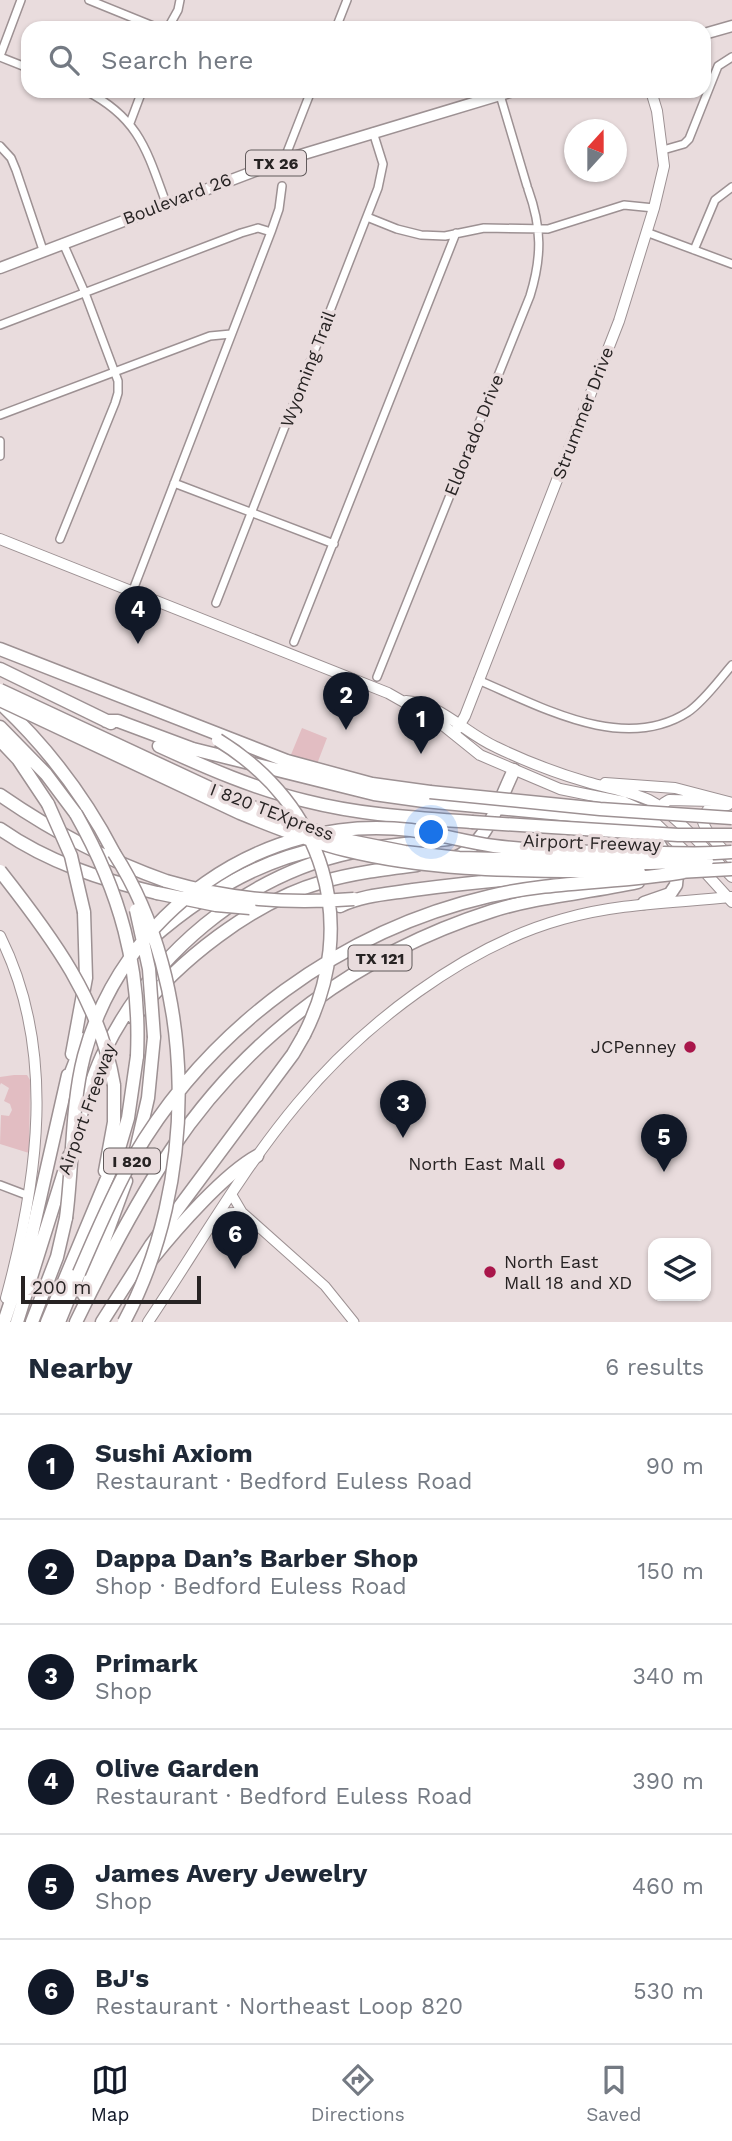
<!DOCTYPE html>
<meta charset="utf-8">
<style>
:root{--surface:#fff;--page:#f6f6f7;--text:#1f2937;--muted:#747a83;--line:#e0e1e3;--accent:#111827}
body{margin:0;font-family:"Work Sans",sans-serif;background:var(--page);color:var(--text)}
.controls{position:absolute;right:21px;bottom:21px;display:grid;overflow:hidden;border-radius:14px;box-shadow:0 2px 5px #0004}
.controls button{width:63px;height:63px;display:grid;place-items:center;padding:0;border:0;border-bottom:2px solid var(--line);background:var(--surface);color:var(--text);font:35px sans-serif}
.compass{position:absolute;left:564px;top:119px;width:63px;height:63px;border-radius:50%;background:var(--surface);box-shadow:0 2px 5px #0004;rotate:21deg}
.scale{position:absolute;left:21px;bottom:18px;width:180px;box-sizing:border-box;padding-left:7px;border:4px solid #272323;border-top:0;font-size:19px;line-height:24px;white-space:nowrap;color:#272323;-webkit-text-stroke:5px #e9dcdd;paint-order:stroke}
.you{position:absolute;left:432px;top:833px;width:24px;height:24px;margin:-18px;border:5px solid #fff;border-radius:50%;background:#1a73e8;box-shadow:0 0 0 10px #1a73e833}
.badge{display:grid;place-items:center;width:46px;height:46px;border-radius:50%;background:var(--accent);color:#fff;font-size:23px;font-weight:700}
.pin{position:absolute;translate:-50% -58px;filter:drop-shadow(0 2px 4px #0008)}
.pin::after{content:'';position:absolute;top:37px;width:24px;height:21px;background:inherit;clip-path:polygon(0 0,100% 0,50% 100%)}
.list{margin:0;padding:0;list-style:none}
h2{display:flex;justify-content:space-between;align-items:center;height:91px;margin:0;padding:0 28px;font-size:30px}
h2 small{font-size:23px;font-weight:400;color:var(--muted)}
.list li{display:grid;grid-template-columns:46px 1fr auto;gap:21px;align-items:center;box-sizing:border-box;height:105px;padding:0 28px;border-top:2px solid var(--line)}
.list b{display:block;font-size:26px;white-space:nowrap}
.list p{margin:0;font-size:23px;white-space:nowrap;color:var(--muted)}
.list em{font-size:23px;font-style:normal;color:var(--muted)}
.icon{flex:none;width:38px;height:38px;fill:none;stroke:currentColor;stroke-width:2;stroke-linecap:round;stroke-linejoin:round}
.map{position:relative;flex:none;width:732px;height:1322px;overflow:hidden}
.search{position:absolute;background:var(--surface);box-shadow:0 2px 5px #0004;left:21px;right:21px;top:21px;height:77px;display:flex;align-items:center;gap:18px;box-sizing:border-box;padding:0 24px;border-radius:21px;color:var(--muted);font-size:26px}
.sheet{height:721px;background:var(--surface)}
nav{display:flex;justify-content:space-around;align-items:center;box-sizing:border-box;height:98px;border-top:2px solid var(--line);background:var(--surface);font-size:19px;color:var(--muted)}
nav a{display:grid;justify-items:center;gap:4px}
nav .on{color:var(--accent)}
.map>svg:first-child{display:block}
.green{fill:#e2bdc2}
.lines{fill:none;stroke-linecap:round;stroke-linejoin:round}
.minor-casing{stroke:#9d9193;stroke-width:10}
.tertiary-casing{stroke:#9d9193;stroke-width:11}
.secondary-casing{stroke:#9d9193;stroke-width:12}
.primary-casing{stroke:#9d9193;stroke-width:13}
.motorway-casing{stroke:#9d9193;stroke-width:15}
.minor{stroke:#fff;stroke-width:7}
.tertiary{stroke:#fff;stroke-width:9}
.secondary{stroke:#fff;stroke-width:10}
.primary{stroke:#fff;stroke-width:10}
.motorway{stroke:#fff;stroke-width:12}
.motorway-bridge-casing{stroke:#9d9193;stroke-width:15;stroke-linecap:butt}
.motorway-bridge{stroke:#fff;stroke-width:12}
.poi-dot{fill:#a9164a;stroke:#e9dcdd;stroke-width:2.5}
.labels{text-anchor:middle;stroke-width:7;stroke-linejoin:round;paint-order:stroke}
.shield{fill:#e9dcdd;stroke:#615a5b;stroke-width:2}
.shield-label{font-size:16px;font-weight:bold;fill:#272323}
.street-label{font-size:18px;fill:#272323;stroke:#e9dcdd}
.poi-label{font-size:18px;fill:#272323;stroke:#e9dcdd;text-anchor:end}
</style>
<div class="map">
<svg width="732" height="1322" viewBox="0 0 732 1322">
<rect width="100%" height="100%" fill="#e9dcdd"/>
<path class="green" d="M302,728l25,10 -10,26 -27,-7z
M14,1075h13l3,5 -1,73 -29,-9 1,-29 8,1 3,-6 -2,-6 -6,-3 5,-13 -8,-5 -1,2v-8z"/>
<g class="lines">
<defs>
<path id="minor" d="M89,0l69,28
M168,28l10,-18 2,-10
M336,28l11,-28
M0,56l21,-56
M0,57l28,11
M86,91c53,27 61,60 80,112
M500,95l27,91
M130,123l12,-32
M0,146l11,12 5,12 27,80
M663,150l21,-6 5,-5 29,-73 14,-9
M284,160l27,-69
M367,217l30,12 24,6 24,1 39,-8 64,1 76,-24 30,3
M646,232l86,32
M694,250l21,-50 17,-13
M0,325l241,-92 17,-5 13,4
M0,415l210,-79 21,-2
M0,441v15
M174,483l160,61
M60,539l55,-136 3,-10v-12l-33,-88 -22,-50
M133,590l138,-358 8,-23 3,-23
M216,603l162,-415 5,-24 -10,-32
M294,642l162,-409
M377,677l153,-381c12,-39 12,-68 -2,-107
M478,680c62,26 145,74 210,32 16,-11 31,-32 44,-47
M0,1185l29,11"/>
<path id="tertiary" d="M232,1195l10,17 83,74 29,36
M216,1219l9,-6 17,-1"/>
<path id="secondary" d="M0,539l388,154 51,29 41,33 80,34 64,13 18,8 47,45
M406,701c34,2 60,33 90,46 29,14 60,26 91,35 20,6 43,9 62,18 26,13 61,55 83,77
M454,734l11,-18 154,-395 35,-113 10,-42 -7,-55 -6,-20
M605,783l70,5 57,15
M728,805l-18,2 -8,11c3,16 19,29 30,41
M658,814l6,-11 5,-3 44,1
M702,869l30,33
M0,936c57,114 38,244 6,362
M148,1322c49,-73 93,-151 149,-218 65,-79 168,-158 266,-185 56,-16 111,-16 168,-22"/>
<path id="primary" d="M704,34l28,-8
M0,268l284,-108 229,-69"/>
<path id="motorway" d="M0,649l287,112 85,23 58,8
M0,669l111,54
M0,703c48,45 84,92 114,150
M106,721h12l75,28 181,45 50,7 211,20 15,8 27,45 -1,11 -6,9 -26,9
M0,727l46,47 30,40
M0,740l18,19 30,45
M159,746c48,22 96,43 147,55 55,14 110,17 166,21
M0,795c52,36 106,65 166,86
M0,829c47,33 102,51 157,64
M379,847l69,-8
M452,859c35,-12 47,-59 62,-89
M340,906c23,-11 48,-12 73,-16 47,-6 93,-11 140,-14
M150,940c49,-43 108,-80 173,-92
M134,1018c43,-57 119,-116 188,-136 31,-9 63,-13 95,-17
M72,1054l14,-76 -2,-66
M67,1083l17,-44
M76,1132c7,-25 15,-52 26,-76 48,-101 142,-181 252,-204
M136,1150l12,-52 6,-61
M105,1171l9,-49v-37
M152,1259c24,-30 72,-85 105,-103
M84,1295l42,-114
M4,1322l25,-75 39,-172
M17,1322l52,-166
M32,1322l25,-65 9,-39
M47,1322l71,-170 10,-34 9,-62
M59,1322l20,-49
M76,1322c28,-58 59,-118 95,-172 77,-115 189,-197 321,-239 47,-15 97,-18 146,-29
M102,1322l49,-77 142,-191 11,-19"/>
</defs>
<use href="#minor" class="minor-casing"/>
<use href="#tertiary" class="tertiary-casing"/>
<use href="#secondary" class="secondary-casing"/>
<use href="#primary" class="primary-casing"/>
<use href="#motorway" class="motorway-casing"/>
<use href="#minor" class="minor"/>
<use href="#tertiary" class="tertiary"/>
<use href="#secondary" class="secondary"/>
<use href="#primary" class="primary"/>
<use href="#motorway" class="motorway"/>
<defs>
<path id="motorway-bridge" d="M0,690l242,113 70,27 33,10 60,12 54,6 191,5 57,-2
M0,700l240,113c34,14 69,28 105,37 96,24 196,20 294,22
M218,740c106,65 143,183 86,295
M430,792l170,17 132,9
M48,804l23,52 13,56
M76,814c44,78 65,152 61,242
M472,822l206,13h54
M114,853c85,132 84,332 10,469
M0,871c52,66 100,130 114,214
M678,872l54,-3
M166,881c65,19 121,23 188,18
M157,893l59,12 34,3
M136,910l13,59 5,68
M66,1218c7,-52 5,-112 18,-162 38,-143 178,-244 327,-226 28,4 55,12 83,16 48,6 96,6 143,6 31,1 64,3 95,0
M79,1273c17,-39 33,-78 54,-115 76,-131 209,-228 357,-262 63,-15 130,-13 194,-24"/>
</defs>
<use href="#motorway-bridge" class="motorway-bridge-casing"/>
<use href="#motorway-bridge" class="motorway-bridge"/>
</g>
<g class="poi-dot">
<circle cx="690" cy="1047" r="7"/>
<circle cx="559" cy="1164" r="7"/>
<circle cx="490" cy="1272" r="7"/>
</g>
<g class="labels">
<g class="shield">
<rect x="246" y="150.5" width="60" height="25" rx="5"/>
<rect x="348.5" y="945.5" width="63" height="25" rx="5"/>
<rect x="104" y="1148.5" width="56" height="25" rx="5"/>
</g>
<g class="shield-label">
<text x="276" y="169">TX 26</text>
<text x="380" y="964">TX 121</text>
<text x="132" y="1167">I 820</text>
</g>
<g class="street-label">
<text transform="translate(177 199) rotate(-21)" y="6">Boulevard 26</text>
<text transform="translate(308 369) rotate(-69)" y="6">Wyoming Trail</text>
<text transform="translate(583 413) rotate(-69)" y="6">Strummer Drive</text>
<text transform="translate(474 435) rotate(-68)" y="6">Eldorado Drive</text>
<text transform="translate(272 812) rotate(21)" y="6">I 820 TEXpress</text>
<text transform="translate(592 843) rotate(2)" y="6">Airport Freeway</text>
<text transform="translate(87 1109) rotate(-70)" y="6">Airport Freeway</text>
</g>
<g class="poi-label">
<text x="676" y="1053">JCPenney</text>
<text x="545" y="1170">North East Mall</text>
<text x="504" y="1268" text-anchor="start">North East<tspan x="504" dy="21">Mall 18 and XD</tspan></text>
</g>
</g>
</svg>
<div class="controls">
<button><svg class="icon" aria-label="layers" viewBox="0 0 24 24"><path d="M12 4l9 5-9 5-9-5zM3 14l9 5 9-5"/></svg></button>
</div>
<svg class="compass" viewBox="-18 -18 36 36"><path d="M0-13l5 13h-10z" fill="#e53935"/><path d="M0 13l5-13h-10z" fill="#747a83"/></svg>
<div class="scale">200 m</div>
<div class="you"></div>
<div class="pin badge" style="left:421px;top:754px">1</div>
<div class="pin badge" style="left:346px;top:730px">2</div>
<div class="pin badge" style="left:403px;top:1138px">3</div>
<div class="pin badge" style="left:138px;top:644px">4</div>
<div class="pin badge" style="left:664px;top:1172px">5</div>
<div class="pin badge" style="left:235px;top:1269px">6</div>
<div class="search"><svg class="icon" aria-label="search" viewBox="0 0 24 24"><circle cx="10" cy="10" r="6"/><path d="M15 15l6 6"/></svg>Search here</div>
</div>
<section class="sheet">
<h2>Nearby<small>6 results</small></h2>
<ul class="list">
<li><span class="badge">1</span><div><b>Sushi Axiom</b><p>Restaurant · Bedford Euless Road</p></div><em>90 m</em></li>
<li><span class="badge">2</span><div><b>Dappa Dan’s Barber Shop</b><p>Shop · Bedford Euless Road</p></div><em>150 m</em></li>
<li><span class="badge">3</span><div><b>Primark</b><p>Shop</p></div><em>340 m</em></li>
<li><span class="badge">4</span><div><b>Olive Garden</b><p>Restaurant · Bedford Euless Road</p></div><em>390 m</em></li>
<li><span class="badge">5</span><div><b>James Avery Jewelry</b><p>Shop</p></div><em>460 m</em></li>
<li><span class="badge">6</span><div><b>BJ's</b><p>Restaurant · Northeast Loop 820</p></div><em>530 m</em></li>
</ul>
</section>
<nav>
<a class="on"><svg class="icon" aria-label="map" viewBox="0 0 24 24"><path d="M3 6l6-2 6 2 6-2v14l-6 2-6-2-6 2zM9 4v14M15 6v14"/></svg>Map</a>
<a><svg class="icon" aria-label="directions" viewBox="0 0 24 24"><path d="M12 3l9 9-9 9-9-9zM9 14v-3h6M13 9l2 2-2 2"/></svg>Directions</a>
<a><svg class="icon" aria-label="saved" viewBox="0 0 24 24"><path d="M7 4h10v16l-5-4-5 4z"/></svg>Saved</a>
</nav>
